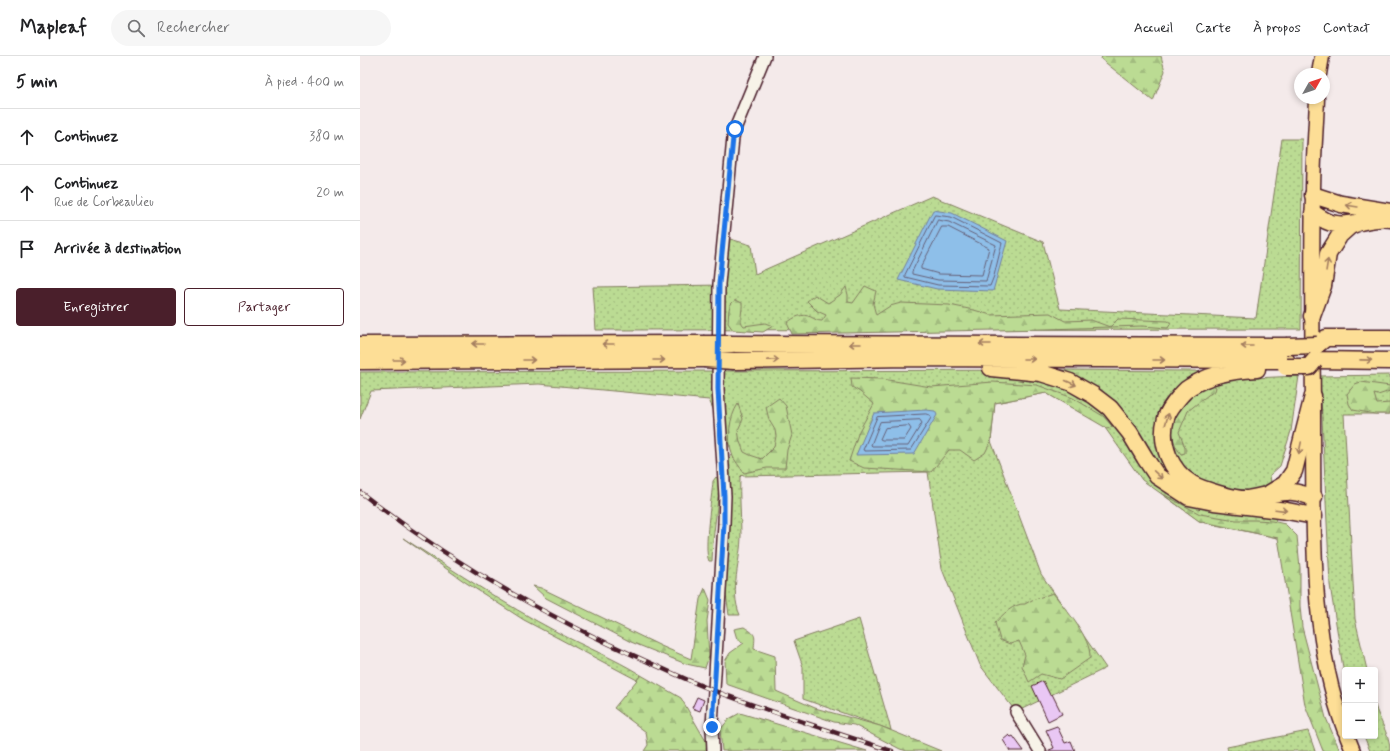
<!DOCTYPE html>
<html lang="fr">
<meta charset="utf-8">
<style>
:root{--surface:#fff;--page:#f6f6f6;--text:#202124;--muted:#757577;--line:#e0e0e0;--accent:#4a1f2b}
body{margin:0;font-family:Mynerve,sans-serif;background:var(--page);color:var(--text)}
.controls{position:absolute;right:12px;bottom:12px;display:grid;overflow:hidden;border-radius:4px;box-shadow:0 2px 6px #0003}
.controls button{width:36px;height:36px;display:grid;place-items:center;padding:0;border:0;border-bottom:1px solid var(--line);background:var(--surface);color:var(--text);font:20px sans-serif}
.compass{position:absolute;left:934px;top:12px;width:36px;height:36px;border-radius:50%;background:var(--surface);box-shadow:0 2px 6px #0003;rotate:50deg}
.stop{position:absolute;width:12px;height:12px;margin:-9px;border:3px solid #1a73e8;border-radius:50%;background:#fff}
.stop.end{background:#1a73e8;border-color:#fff;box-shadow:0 1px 4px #0008}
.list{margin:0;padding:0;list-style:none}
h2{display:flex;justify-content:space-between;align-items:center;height:52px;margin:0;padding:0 16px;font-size:17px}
h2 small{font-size:13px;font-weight:400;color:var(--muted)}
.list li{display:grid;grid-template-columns:26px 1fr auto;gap:12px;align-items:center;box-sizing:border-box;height:56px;padding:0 16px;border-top:1px solid var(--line)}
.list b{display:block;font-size:15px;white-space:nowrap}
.list p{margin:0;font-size:13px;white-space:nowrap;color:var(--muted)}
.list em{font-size:13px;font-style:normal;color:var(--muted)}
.actions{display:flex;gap:8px;padding:12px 16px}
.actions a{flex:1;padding:9px 0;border:1px solid var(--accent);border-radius:4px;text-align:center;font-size:14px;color:var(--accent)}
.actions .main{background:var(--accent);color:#fff}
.icon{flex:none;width:22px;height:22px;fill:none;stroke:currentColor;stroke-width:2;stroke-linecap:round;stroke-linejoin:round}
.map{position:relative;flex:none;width:1030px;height:695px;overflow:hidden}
header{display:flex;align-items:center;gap:24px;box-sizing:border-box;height:56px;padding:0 20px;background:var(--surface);border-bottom:1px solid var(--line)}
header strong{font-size:19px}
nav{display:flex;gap:22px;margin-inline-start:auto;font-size:14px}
.search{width:280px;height:36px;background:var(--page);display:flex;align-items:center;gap:10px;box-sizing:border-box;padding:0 14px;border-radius:22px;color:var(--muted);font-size:15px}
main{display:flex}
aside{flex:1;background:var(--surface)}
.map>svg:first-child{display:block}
.grass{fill:url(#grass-dots);stroke:#827d5f}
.forest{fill:url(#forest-firs);stroke:#827d5f}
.water{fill:#8ebfe9;stroke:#737f9d}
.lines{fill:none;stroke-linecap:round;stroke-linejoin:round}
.shore{stroke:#655f77;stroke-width:1}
.building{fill:#e9c7f4;stroke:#4a1f2b}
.minor-casing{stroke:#4a1f2b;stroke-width:14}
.major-casing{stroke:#4a1f2b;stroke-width:17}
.highway-casing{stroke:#4a1f2b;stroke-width:19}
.minor{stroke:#f7f3e8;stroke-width:11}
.major{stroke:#fdde96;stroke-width:14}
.highway{stroke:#fdde96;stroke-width:16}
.rail-casing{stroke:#4a1f2b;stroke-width:4.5}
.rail{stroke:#f7f3e8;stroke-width:3;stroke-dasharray:9;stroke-linecap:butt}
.highway-bridge-casing{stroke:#4a1f2b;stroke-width:19;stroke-linecap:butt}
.highway-bridge{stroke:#fdde96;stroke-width:16}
.oneway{stroke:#a47e60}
.route{stroke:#1a73e8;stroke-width:5}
</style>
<header>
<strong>Mapleaf</strong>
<div class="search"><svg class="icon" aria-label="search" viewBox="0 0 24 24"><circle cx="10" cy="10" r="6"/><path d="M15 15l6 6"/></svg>Rechercher</div>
<nav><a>Accueil</a><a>Carte</a><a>À propos</a><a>Contact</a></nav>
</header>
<main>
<aside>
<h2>5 min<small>À pied · 400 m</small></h2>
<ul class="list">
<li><svg class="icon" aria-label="ahead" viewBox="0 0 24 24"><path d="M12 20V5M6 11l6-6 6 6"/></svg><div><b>Continuez</b></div><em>380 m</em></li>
<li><svg class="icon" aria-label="ahead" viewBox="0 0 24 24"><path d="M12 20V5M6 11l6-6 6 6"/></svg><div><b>Continuez</b><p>Rue de Corbeaulieu</p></div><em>20 m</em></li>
<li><svg class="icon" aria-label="arrive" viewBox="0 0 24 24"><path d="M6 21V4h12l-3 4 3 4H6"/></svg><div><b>Arrivée à destination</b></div></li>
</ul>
<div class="actions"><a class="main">Enregistrer</a><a>Partager</a></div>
</aside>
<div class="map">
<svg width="1030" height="695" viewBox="0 0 1030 695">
<defs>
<pattern id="grass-dots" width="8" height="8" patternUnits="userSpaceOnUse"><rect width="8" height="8" fill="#bbdb93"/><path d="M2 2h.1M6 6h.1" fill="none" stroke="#a2bc7f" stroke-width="1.8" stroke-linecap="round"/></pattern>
<pattern id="forest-firs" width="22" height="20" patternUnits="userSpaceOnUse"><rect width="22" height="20" fill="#bbdb93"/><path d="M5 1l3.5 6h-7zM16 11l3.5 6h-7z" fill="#a2bc7f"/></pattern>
</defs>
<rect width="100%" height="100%" fill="#f4eaea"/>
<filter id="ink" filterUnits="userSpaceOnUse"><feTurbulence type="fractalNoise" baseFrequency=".025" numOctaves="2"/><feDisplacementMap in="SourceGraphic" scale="8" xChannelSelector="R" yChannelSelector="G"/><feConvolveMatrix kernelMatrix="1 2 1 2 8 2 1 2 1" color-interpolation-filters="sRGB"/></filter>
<g filter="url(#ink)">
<path class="grass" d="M922,83h20l-1,190 -705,1 -3,-43 130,-2 7,-46 21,6 4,29 177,-78 111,46 17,67 196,9z
M705,314l130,1 36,8 68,-3 -8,55 -11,35 -10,9 8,63 -77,-16 -59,-42 -39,-55 -57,-32 -51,10 -4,38 50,133 65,94 -90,44 -36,-47 -38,-96 -14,-97 -185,4 -1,-1 -2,2c-1,19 1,39 1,58 0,26 -12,55 -1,80h-11l-3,-21 3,-83 -1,-50 4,-6 2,1 -25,-56 -170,-16 -168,7 -11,28v-47z
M1030,319v39h-46l11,205 12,51h-22v11l-15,-96 -10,-209z
M356,421l4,4 -7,60 -1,20h-3c-6,-12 3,-64 4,-80z
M43,482c50,32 101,66 154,94 28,15 57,26 84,43l-4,5 -113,-60 -59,-38z
M499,563l31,107 1,4 -88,-31v-32l-9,-26z
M1015,649c4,15 15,30 15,46h-20l-6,-15h11z
M948,675l7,20h-87l-1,-4z"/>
<path class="forest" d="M742,0h59l4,15 -12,30 -52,-42z
M505,230l11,5 -3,13 3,11 14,-9 11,-3 48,2 25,5 17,5 59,-2 15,8 26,-1 19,7 8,-8 50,2 3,2 -3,5 -26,-2 -95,3 -255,5 -5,-11c7,-6 15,-10 24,-6 4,2 6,4 11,4l4,-6 -9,-4 -10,-10 8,-6 13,8 12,-8 6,-8 2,8v7l5,1z
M376,244l6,3c1,7 -4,18 2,23l21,-3 8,3 -10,6 -30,-2 -5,-7c1,-9 -1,-19 8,-23z
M491,322l31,1 49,8 62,-5 44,3 36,13 30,18 9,10 -4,3 -62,-36 -51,10 -4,38 -6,12 -11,7 -14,-10h-11l-18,22 -67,-4 -15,-7 10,-30 15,-27 -14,-12 -8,-5z
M1001,326l29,4v5l-12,4 -4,-1 3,10 13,-1v11h-15l-22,-4 -4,-6 -2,-10 8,-10z
M849,327l7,4 -1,4 -7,4 -20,16 -9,21 6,16v5l-4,1 -5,-7 -5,-15 8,-26z
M419,342l7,8 6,29 -5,15 -2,18h-18l-23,5c-4,-6 -10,-13 -12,-19 -5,-16 -3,-36 6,-50l5,15 -5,11 2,12 4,10 6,3 12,4 12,-12 2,-11 -1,-6 -6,-10 -3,-13z
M801,437l39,21 36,6h19l17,1 13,3 12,12 3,32v38l2,21 24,91 14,33h-17l-18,-46 -27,-167 -79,-17z
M173,530l8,2 120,58 30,13 9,-60 5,-11 5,12 -3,21 2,35 -4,12 -19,-4 -55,-22 -85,-44z
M693,537c13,17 38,44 37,65l-30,21 -19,-5 -12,8 -7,-16 3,-11 -6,-14 -9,3 -10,-4 -5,-17c7,-8 19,-20 30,-19l7,-4z
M384,571c13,8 11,8 10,22l21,7 1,35 39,17 65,18 61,25h-34l-7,-2 -46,-24 -20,-3 -108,-38 -1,-23 5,-8 14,-10 -7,-4 -3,-10z
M281,619l40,23 26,45v8h-63l4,-6 -2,-13 -32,-24z
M380,657l127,38h-145l-2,-21 9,-11z"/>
<path class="water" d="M573,154l19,3 55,28 -14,50 -56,-2 -39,-9z
M566,354l9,1 2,4 -23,39 -58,1 18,-42z"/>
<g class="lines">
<path class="shore" d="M575,159l16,2 51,26 -8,33 -4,10 -52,-1 -33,-8v-2z
M578,164l11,2 47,23 -10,36 -48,-1 -26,-6v-2z
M582,171h6l41,21 -7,27 -43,-1 -18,-5v-2z
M566,358l4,1 1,3 -20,32 -46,1 -2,-1 14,-33z
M560,364l2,3 -14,23h-36l-1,-1 9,-23z
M549,370l2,3 -7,11h-22l-2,-1 5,-11z"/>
</g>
<path class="building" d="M683,625l7,14 2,-1 10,20 -14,7 -16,-35z
M337,641l7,3 -4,11 -8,-3z
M697,670l8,17 6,-2 4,10h-28l7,-3 -8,-18z
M649,679l2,2 2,-1 11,15h-14l-7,-11z"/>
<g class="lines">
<defs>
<path id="minor" d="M656,656l24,39
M353,695l-1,-24 2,-37 10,-166 1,-28 -7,-107 1,-105 14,-146 2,-9 30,-73"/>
<path id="major" d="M959,18l3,-18
M957,42c-1,32 -4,64 -4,96 -2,79 0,158 0,237 1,101 -4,204 32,300
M987,680l6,15"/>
<path id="highway" d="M953,139l28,9 49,8
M953,157c7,5 15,10 23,11 17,3 36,-8 54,-5
M952,260l11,-30 5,-32 12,-19 10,-9 10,-4
M372,288l554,2
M0,289l343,-1
M957,289l9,-7h64
M955,304l75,1
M0,305l344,-2
M374,305l174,-3 378,2
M631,312l50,5 29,9 23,13 17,13 20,25 15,25 12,18 32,21 25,5 73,9 27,5
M897,313c-23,1 -48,5 -67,18 -4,2 -6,5 -9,8 -6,7 -13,15 -15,23 -7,25 4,53 26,66 10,6 45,16 56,15 12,-2 28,-7 39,-7 9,-1 18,3 27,5
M910,437l15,-9 9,-13 19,-75"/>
</defs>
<use href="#minor" class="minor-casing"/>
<use href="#major" class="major-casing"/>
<use href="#highway" class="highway-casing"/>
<use href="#minor" class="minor"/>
<use href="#major" class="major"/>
<use href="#highway" class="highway"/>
<defs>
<path id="rail" d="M0,436c87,68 185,124 286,169 22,10 45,21 69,30 58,22 118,41 177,60"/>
</defs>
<use href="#rail" class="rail-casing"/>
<use href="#rail" class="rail"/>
<defs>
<path id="highway-bridge" d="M343,288h29
M926,290l31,-1
M344,303l30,2
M926,311h23l6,-7"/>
</defs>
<use href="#highway-bridge" class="highway-bridge-casing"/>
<use href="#highway-bridge" class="highway-bridge"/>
</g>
<defs><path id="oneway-shaft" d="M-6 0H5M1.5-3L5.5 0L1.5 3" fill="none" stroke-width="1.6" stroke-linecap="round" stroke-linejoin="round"/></defs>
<g class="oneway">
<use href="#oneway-shaft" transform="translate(992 150) rotate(-171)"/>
<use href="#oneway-shaft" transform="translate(967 209) rotate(-81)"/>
<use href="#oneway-shaft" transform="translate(118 288) rotate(180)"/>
<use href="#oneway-shaft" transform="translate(248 288) rotate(180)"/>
<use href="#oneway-shaft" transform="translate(495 288) rotate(180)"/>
<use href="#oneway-shaft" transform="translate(625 288) rotate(-180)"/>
<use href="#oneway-shaft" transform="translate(887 290) rotate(-180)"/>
<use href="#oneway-shaft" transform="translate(669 303)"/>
<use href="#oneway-shaft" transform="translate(39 304)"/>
<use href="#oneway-shaft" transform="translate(169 304)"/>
<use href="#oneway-shaft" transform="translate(299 304)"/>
<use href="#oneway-shaft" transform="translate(413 304) rotate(-1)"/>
<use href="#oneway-shaft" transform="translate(799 304)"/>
<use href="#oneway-shaft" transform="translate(1006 304) rotate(1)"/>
<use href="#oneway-shaft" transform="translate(711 327) rotate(24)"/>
<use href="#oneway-shaft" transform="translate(807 363) rotate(-73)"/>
<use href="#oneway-shaft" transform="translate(940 392) rotate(102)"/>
<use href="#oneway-shaft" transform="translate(798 419) rotate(43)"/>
<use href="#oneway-shaft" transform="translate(921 454) rotate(7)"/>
</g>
</g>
<g class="lines" filter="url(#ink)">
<path class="route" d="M352,671l12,-203v-28l-6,-107 1,-105 14,-146 2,-9"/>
</g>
</svg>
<div class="controls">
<button>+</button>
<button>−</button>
</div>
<svg class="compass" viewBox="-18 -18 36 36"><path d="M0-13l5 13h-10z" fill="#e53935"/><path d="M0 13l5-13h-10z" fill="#757577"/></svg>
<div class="stop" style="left:375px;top:73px"></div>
<div class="stop end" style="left:352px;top:671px"></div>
</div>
</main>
